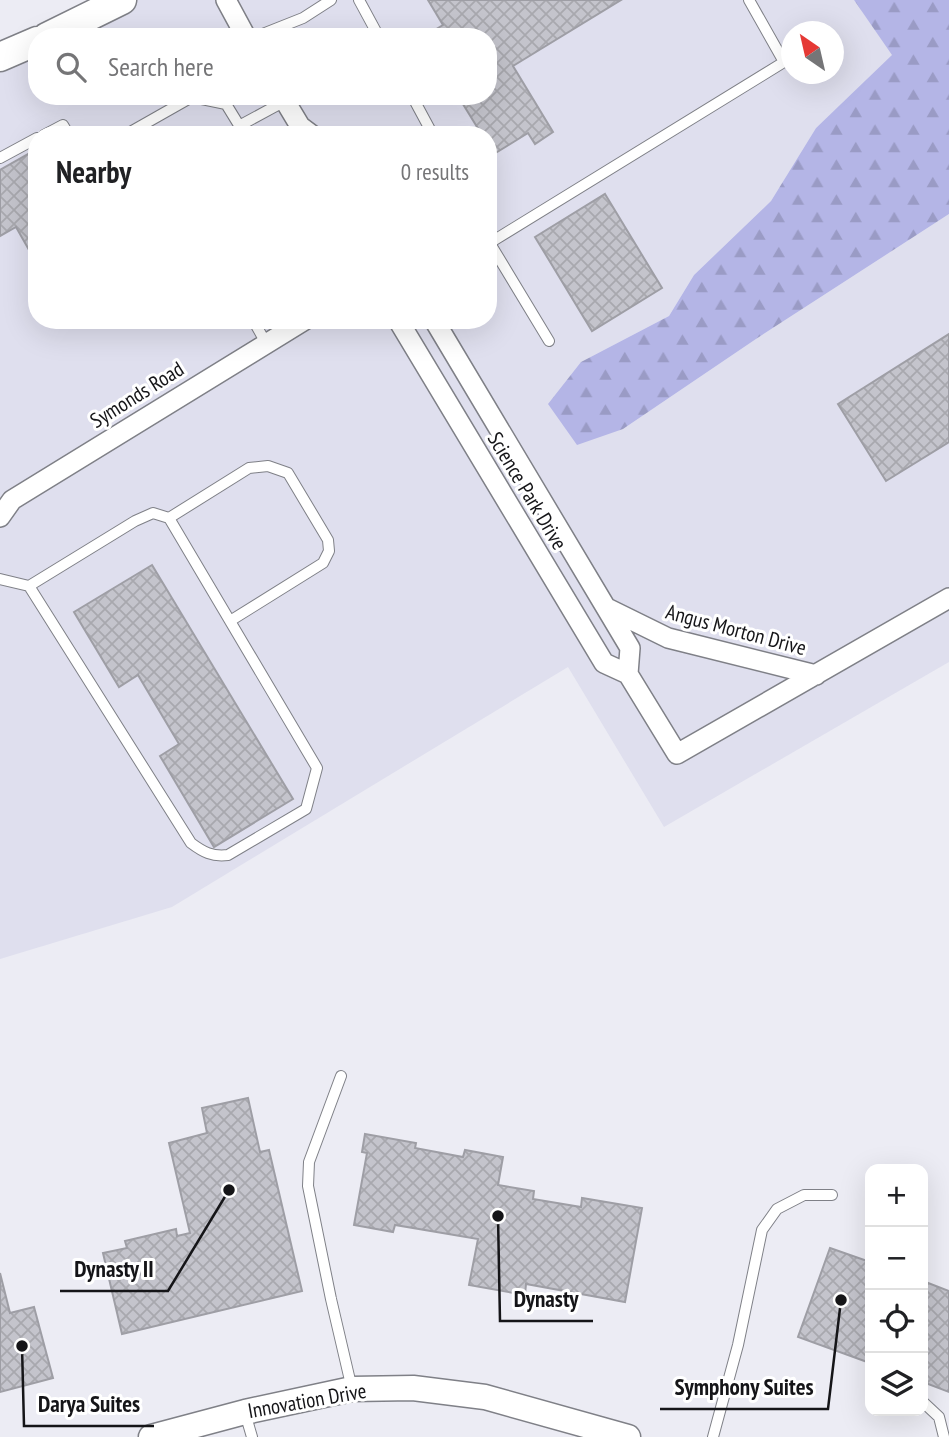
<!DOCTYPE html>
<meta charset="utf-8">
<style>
:root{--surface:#fff;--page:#f2f2f2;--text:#202124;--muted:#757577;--line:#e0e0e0}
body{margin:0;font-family:"PT Sans Narrow",sans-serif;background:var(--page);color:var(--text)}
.controls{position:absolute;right:21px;bottom:21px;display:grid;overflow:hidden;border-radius:14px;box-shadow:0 7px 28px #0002}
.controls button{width:63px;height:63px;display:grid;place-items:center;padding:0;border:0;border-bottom:2px solid var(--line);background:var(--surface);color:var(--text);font:35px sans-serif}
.compass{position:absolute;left:781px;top:21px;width:63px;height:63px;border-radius:50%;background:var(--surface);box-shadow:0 7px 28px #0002;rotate:326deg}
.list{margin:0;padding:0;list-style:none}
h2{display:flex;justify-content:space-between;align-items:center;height:91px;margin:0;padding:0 28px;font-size:30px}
h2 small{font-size:23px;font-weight:400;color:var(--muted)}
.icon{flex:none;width:38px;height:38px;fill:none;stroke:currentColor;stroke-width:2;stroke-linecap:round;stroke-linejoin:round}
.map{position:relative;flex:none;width:949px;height:1437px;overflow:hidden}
.search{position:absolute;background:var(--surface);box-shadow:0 7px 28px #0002;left:28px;top:28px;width:469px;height:77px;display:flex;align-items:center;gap:18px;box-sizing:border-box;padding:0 24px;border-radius:28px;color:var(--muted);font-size:26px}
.panel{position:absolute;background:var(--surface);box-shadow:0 7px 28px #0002;left:28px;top:126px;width:469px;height:203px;border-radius:28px}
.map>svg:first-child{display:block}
.built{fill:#dfdfee;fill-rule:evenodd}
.forest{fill:url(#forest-firs)}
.building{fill:url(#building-cross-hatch);stroke:#9e9ea5;stroke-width:2}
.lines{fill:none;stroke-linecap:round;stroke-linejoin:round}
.service-casing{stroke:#7f8087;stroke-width:12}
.minor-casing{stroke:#7f8087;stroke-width:22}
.tertiary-casing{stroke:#7f8087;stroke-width:27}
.secondary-casing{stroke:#7f8087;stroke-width:31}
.service{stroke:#fff;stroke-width:10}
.minor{stroke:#fff;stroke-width:19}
.tertiary{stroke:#fff;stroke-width:24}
.secondary{stroke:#fff;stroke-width:28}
.labels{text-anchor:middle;stroke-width:6;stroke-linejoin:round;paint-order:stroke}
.street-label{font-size:21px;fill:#151518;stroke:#fff}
.leader{fill:none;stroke:#151518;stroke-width:2.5}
.callout-dot{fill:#151518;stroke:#fff;stroke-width:2.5}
.callout-label{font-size:23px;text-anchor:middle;font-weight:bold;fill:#151518;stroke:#fff;stroke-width:6;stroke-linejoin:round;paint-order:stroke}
</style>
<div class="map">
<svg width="949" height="1437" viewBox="0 0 949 1437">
<defs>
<pattern id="forest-firs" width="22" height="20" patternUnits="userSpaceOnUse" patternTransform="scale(1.75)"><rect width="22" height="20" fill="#b4b5e6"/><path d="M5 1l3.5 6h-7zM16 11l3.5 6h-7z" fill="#9a9bc5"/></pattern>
<pattern id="building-cross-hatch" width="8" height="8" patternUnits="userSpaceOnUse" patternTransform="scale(1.75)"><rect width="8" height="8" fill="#c4c4cc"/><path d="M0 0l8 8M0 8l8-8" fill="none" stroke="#a8a8ae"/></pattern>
</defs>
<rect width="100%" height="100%" fill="#ececf4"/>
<path class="built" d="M122,0h732l39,55 -77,73 -45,73 -77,74 -25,41 -88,46 42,67 133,-90 193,-125v448l-285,165 -96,-160 -396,240 -172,52v-902l37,-16v55h451v-59h-441zM792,32h42v42h-42zM37,135h451v185h-451z"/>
<path class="forest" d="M854,0h95v214l-193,125 -133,90 -46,16 -29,-41 33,-42 88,-46 25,-41 77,-74 45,-73 76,-73z"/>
<path class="building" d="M428,0h193l-108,66 40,66 -18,12 -7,-11 -34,21 -6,-9v-10h-6l-24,-39h30v-59h-65l20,-12z
M37,149v115l-21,-37 -16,9v-66z
M605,194l57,94 -70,43 -57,-94z
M949,334v108l-63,39 -48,-77z
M152,565l141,234 -79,48 -54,-91 19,-12 -41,-69 -19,12 -45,-75z
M248,1098l12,54 9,-2 33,141 -180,43 -19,-81 24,-5 -2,-7 51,-12 1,7 13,-3 -21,-90 38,-10 -5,-25z
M365,1134l51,9 -1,5 48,9 2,-7 38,7 -5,28 36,6 -1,8 48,8 1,-9 60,10 -17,94 -99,-18 -1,11 -56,-10 9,-46 -83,-14 -2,7 -39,-7 13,-72 -5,-1z
M830,1248l40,14v101l-72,-26z
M0,1273l10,40 24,-6 19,71 -53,14z
M923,1281l26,10v101l-26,-10z"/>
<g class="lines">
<defs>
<path id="service" d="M359,0l20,37
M255,37l48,-19 28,-18
M412,96l21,39
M239,126l46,-25
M44,135l19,-10 6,10
M125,135l67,-38 34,7 19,31
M0,158l37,-20
M488,240l61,101
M488,244l296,-182 -35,-62
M253,320l13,23
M169,518l80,-50 19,-2 20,7 40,67 1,11 -6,12 -93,58
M0,579l29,7 106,-65 18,-8 16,5 148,250 -11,41 -78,46c-16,2 -25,-3 -37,-12l-162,-257
M341,1076l-32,86 -1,24 23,113 21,90
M923,1402l16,15 5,20
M245,1413l7,24
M713,1437l25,-92 24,-115 15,-21 27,-14h28"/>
<path id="minor" d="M226,0l20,37
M282,96l18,30 12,9
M398,320l206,343 24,11 49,80 272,-156
M434,320l196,328 -2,26
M0,517l12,-17 293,-180
M607,608l61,30 148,37"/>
<path id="tertiary" d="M151,1437l94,-25 107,-23 61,-1 72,9 143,40"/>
<path id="secondary" d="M47,37l75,-37
M0,57l37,-16"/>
</defs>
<use href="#service" class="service-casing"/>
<use href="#minor" class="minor-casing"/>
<use href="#tertiary" class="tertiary-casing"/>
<use href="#secondary" class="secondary-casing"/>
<use href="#service" class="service"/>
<use href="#minor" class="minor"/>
<use href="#tertiary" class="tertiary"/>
<use href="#secondary" class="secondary"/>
</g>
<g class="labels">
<g class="street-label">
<text transform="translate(137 395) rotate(-32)" y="7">Symonds Road</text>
<text transform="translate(527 491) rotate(59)" y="7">Science Park Drive</text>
<text transform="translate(736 630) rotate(15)" y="7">Angus Morton Drive</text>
<text transform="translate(307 1401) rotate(-10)" y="7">Innovation Drive</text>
</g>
</g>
<path class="leader" d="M229 1190L168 1291H60M498 1216L500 1321H593M841 1300L828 1409H660M22 1346L24 1426H154"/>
<g class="callout-dot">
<circle cx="229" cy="1190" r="7"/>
<circle cx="498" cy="1216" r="7"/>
<circle cx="841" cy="1300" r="7"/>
<circle cx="22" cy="1346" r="7"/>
</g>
<g class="callout-label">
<text x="114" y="1277">Dynasty II</text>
<text x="546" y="1307">Dynasty</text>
<text x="744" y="1395">Symphony Suites</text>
<text x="89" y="1412">Darya Suites</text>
</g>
</svg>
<div class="controls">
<button>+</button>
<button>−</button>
<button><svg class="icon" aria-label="locate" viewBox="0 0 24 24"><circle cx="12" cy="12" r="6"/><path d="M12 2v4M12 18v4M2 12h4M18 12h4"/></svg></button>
<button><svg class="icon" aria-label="layers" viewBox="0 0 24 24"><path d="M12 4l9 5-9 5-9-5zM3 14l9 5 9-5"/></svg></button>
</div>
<svg class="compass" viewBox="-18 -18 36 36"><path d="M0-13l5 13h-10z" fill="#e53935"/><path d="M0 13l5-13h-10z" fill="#757577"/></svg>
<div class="search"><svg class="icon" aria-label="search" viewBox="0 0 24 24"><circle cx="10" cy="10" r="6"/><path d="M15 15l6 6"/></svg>Search here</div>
<section class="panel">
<h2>Nearby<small>0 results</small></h2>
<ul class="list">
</ul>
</section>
</div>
